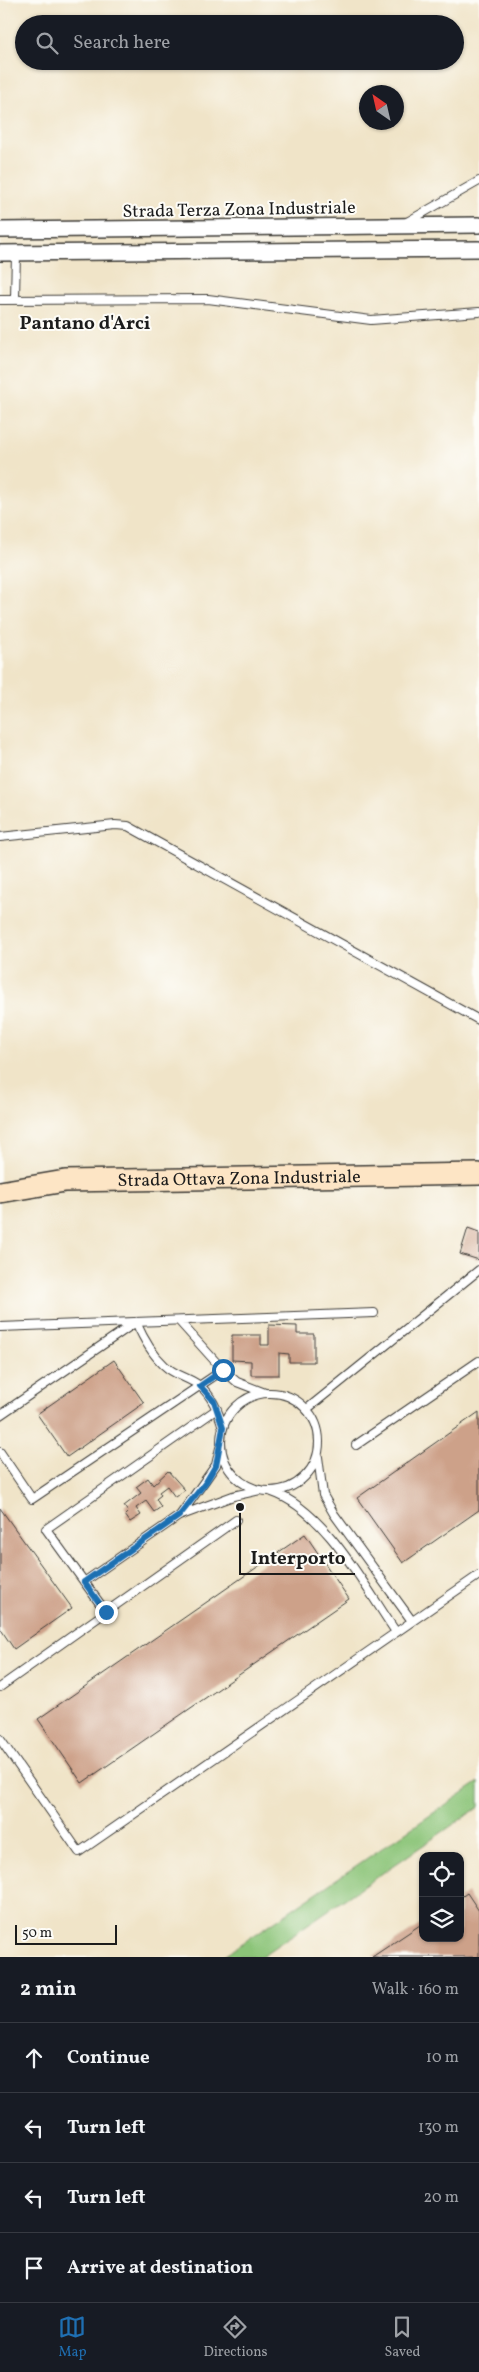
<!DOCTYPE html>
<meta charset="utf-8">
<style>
:root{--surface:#171b24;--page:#242831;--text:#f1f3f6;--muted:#9ea1a6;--line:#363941;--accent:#1f6fb2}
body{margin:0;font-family:Vollkorn,serif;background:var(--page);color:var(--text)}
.controls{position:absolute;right:15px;bottom:15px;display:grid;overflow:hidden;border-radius:10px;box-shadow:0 1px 4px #0004}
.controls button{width:45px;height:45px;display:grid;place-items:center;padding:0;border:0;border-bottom:1px solid var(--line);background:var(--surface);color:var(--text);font:25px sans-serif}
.compass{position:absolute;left:359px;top:85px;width:45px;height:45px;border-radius:50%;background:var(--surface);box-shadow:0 1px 4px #0004;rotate:326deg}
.scale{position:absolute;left:15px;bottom:12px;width:102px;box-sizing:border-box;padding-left:5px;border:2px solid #1c1c1c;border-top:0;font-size:14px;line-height:18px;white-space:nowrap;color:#1c1c1c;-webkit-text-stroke:4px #fdfcf7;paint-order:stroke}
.stop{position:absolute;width:15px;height:15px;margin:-11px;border:4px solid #1f6fb2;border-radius:50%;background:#fff}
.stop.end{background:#1f6fb2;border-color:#fff;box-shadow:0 1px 5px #0008}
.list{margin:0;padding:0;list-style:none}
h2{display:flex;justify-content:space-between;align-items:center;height:65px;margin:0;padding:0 20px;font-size:21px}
h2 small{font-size:16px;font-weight:400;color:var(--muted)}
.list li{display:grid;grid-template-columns:32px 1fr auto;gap:15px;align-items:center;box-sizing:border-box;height:70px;padding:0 20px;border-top:1px solid var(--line)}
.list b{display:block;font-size:19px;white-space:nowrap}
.list em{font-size:16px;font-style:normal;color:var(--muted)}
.icon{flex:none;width:28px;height:28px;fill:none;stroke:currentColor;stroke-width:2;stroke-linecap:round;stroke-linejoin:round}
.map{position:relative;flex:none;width:479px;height:1957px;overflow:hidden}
.search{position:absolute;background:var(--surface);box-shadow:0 1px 4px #0004;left:15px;right:15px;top:15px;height:55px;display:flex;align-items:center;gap:12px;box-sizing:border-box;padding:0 18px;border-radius:28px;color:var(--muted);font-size:19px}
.sheet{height:345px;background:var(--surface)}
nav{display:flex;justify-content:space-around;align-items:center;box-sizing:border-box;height:70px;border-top:1px solid var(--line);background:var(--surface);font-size:14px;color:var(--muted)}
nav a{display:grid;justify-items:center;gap:2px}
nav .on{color:var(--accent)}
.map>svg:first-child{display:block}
.green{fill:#8bc478;stroke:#54704a}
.building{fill:#cda189}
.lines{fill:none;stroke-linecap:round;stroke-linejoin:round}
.service-casing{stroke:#3c3a36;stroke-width:10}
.minor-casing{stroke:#3c3a36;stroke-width:18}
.secondary-casing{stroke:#3c3a36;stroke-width:24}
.service{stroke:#fff;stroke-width:8}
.minor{stroke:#fff;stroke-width:15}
.secondary{stroke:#fde5c5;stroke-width:21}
.route{stroke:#1f6fb2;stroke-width:6}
.labels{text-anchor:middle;stroke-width:4;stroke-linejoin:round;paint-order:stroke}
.street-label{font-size:18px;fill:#1c1c1c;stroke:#fdfcf7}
.neighbourhood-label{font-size:19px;font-weight:bold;fill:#1c1c1c;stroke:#fdfcf7}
.leader{fill:none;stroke:#1c1c1c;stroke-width:2}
.callout-dot{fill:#1c1c1c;stroke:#fdfcf7;stroke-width:2}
.callout-label{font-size:19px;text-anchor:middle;font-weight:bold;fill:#1c1c1c;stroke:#fdfcf7;stroke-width:4;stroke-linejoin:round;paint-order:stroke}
</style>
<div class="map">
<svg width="479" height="1957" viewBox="0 0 479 1957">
<rect width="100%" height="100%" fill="#fdfcf7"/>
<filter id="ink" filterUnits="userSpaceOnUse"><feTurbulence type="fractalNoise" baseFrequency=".02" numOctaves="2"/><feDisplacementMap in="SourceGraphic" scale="10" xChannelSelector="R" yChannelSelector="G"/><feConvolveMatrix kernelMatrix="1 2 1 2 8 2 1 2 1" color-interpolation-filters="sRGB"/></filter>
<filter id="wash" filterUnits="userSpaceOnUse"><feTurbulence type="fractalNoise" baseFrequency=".0096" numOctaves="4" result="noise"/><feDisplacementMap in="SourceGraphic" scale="20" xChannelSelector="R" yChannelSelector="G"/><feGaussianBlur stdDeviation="1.12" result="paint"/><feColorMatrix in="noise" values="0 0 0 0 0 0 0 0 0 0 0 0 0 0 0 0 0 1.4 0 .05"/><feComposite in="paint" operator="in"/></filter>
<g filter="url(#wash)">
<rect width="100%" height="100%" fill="#f0e4c8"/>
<path class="green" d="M479,1782v25l-219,150h-38z"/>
<g id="blocks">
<path class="building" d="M468,1228l11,4v28l-19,-6z
M269,1325l28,1v8h17v28h-25v-8l-10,-1v22h-28v-14l-19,-1v-25h29v10h8z
M114,1360l30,43 -77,54 -30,-43z
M479,1412v98l-76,53 -46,-65z
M168,1471l17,19 -10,7 -8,-11 -8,6 2,3 -5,4 5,8 -7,5 -8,-11 -10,7 5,7 -11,7 -5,-7 3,-3 -4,-6 17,-13 -5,-6 12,-9 5,7z
M0,1508l72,100 -58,41 -14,-21z
M305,1534l44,65 -267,184 -44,-64z
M467,1893l12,18v46h-107l51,-34v15h37v-40z"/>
</g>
</g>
<g filter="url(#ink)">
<use href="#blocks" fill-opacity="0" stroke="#3c3a36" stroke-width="1"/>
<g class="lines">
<defs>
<path id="service" d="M407,222l72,-41
M15,298l1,-45
M0,300l208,-1 163,21 108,-8
M0,837l115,-12 13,1 351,194
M179,1321l44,49 14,12 28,11
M136,1322c7,16 15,31 28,43 11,11 27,13 37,22 12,10 18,26 22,41
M0,1327l374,-14
M221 1442a49 49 0 1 1 98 0a49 49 0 1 1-98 0Z
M307,1409l172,-139
M0,1415l136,-93
M356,1445l123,-84
M0,1452l32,47 191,-129
M318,1457l5,38 11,19 78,107
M272,1492c53,18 93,95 124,140
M181,1514l35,-49 4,-17
M84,1582l95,-66 54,-20 27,-6
M106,1612l-60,-83 171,-120
M0,1687l236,-167
M0,1739l79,113 400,-277"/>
<path id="minor" d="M0,230l479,-5
M0,253l479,-4"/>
<g id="secondary">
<path id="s1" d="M0,1192l65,-11 414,-7"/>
</g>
</defs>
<use href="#service" class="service-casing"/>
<use href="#minor" class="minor-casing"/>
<use href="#secondary" class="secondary-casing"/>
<use href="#service" class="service"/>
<use href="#minor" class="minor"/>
<use href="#secondary" class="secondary"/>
</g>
</g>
<g class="lines" filter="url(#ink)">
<path class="route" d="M106,1612l-22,-30 95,-66 27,-34 10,-17 7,-37 -9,-27 -14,-15 23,-16"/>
</g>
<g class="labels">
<g class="street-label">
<text transform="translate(239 209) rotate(-1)" y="6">Strada Terza Zona Industriale</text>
<text dy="6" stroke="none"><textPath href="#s1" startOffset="240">Strada Ottava Zona Industriale</textPath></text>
</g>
<g class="neighbourhood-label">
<text x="85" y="329">Pantano d'Arci</text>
</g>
</g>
<path class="leader" d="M240 1507L240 1574H355"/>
<circle class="callout-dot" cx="240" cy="1507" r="5"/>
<g class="callout-label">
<text x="298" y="1564">Interporto</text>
</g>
</svg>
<div class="controls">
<button><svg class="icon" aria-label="locate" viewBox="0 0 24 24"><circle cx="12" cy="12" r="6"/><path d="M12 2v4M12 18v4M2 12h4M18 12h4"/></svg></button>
<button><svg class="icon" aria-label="layers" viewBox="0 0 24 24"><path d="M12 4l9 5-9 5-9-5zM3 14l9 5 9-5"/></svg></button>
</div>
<svg class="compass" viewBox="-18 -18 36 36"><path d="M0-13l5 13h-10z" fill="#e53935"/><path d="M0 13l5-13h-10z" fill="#9ea1a6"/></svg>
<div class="scale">50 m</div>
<div class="stop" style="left:223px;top:1370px"></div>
<div class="stop end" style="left:106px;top:1612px"></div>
<div class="search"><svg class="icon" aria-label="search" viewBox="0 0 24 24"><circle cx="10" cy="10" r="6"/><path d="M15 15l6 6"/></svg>Search here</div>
</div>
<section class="sheet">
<h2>2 min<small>Walk · 160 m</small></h2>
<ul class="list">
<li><svg class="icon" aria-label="ahead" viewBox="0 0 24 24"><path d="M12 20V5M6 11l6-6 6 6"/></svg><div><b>Continue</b></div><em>10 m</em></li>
<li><svg class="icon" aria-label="left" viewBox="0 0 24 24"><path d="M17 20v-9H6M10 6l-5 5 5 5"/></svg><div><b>Turn left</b></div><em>130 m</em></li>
<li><svg class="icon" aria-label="left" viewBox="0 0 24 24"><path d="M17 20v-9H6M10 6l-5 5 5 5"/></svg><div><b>Turn left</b></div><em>20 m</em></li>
<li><svg class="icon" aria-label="arrive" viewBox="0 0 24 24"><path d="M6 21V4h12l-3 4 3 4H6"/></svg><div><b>Arrive at destination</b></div></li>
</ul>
</section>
<nav>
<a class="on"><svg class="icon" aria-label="map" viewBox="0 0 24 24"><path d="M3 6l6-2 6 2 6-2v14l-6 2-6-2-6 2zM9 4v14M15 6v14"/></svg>Map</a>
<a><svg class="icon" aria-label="directions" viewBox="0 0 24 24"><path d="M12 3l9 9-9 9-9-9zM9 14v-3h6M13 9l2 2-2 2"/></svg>Directions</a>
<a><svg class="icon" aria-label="saved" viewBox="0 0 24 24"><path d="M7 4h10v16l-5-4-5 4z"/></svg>Saved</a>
</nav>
